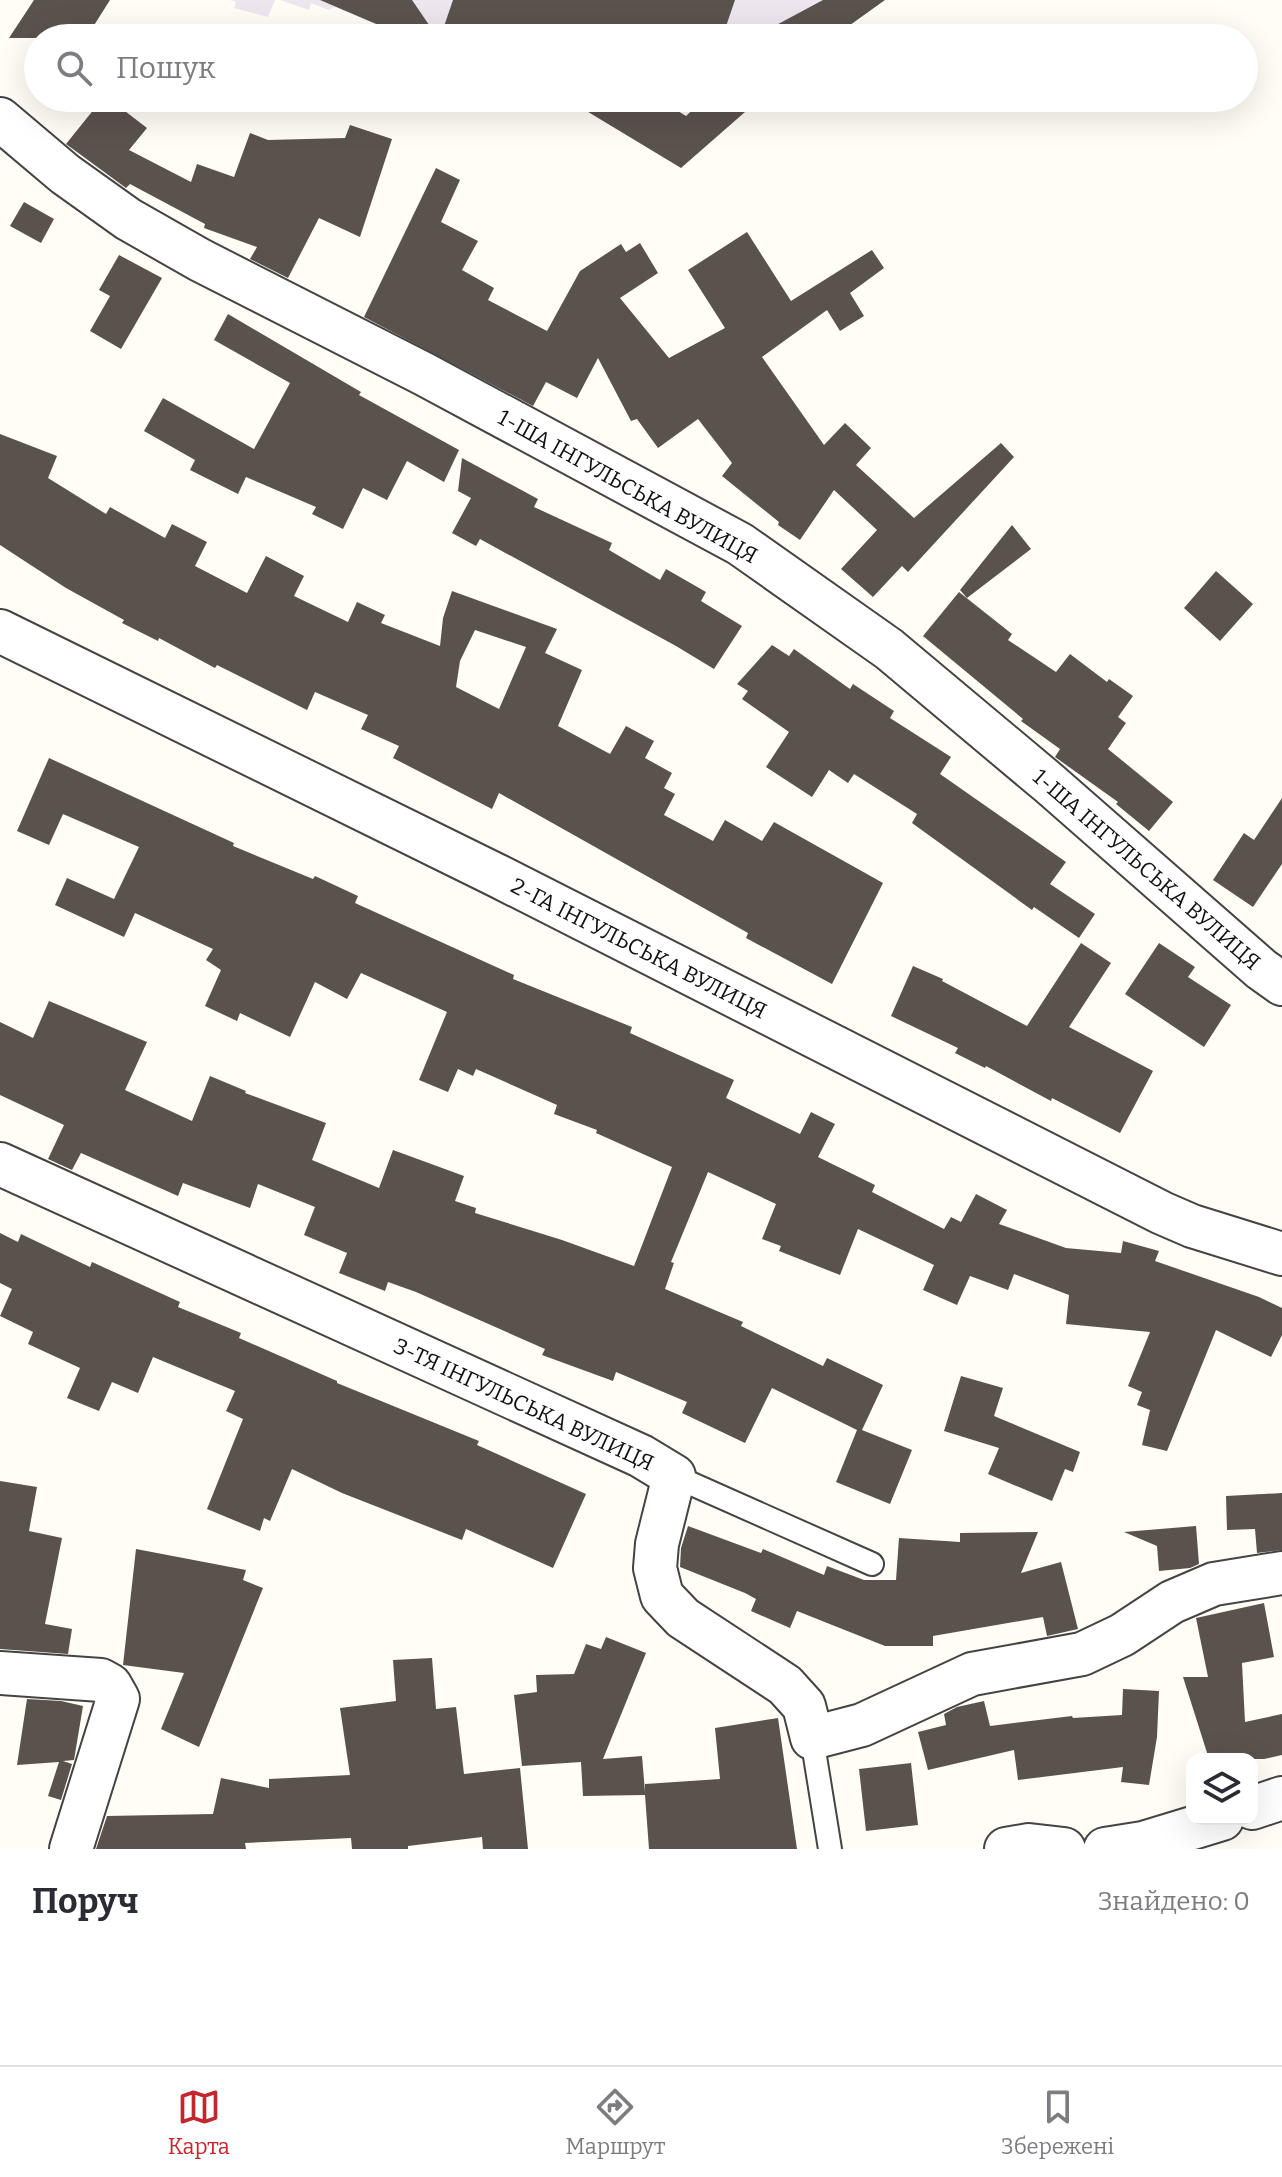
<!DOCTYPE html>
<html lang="uk">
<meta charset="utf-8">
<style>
:root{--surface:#fff;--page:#f7f7f7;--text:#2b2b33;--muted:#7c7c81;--line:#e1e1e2;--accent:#c4262e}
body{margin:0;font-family:Bitter,serif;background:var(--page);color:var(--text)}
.controls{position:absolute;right:24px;bottom:24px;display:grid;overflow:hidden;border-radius:16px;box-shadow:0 8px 32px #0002}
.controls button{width:72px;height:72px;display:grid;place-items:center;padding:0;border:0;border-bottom:2px solid var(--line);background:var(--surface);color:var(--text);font:40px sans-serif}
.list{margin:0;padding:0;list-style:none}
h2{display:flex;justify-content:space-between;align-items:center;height:104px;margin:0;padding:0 32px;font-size:34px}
h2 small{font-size:26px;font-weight:400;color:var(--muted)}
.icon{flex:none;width:44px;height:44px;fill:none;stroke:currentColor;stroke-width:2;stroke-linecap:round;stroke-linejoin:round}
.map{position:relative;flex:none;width:1282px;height:1849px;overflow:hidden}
.search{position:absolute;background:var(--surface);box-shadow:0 8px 32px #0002;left:24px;right:24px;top:24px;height:88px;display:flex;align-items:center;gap:20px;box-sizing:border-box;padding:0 28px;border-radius:44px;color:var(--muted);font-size:30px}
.sheet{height:216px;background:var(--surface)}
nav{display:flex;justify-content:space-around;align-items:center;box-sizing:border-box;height:112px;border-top:2px solid var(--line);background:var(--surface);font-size:22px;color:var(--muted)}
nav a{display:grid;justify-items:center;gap:4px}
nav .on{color:var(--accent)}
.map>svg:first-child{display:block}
.industrial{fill:#eee6ef}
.building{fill:#5a524d;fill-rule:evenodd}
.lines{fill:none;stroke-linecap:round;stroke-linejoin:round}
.service-casing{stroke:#444;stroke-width:26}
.minor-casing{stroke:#444;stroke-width:46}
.service{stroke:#fff;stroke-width:22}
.minor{stroke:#fff;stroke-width:42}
.labels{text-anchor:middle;stroke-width:8;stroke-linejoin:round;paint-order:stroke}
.street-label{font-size:22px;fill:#111;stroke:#fff}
</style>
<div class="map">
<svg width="1282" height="1849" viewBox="0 0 1282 1849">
<rect width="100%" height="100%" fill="#fffdf5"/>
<path class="industrial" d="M230,0h45l-7,17 -34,-9 2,-6z
M280,0h599l-47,38h-442l-12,-4 2,-8 -45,-19 -6,3 -18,-7 -2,7z"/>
<path class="building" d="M34,0h76l-24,38h-77z
M320,0h92l26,38h-62l5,-12z
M453,0h282l-13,38h-282z
M823,0h62l-53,38h-80z
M103,98h5l39,30 -18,22 62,32 6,-18 37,13 16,-44 18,7 77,-2 5,-13 42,14 -32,98 -41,-19 -31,60 -38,-19 7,-12 -53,-19 1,-4 -75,-40 -4,4 -60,-44z
M565,98h92l29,18 19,-18h56l-80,70z
M436,168l24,12 -19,42 37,19 -16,29 32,18 -6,12 59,31 33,-60 41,-27 5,8 14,-9 18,30 -38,25 49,60 56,-30 -37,-58 59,-38 44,69 81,-51 12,18 -34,25 14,23 -24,15 -13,-21 -65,47 62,88 21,-22 26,25 -15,17 58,53 87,-75 13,14 -106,115 -6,-6 -29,31 -32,-28 36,-39 -43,-40 -34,50 -22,-15 1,-3 -57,-46 10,-13 -34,-44 -40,29 -21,-29 -6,2 -33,-63 -21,40 -31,-16 -13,24 -169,-89z
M24,202l30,17 -13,24 -31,-17z
M119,255l43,23 -41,71 -31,-18 20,-35 -11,-6z
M228,314l133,78 -2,3 100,55 -15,32 -37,-21 -20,39 -24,-12 -20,41 -31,-15 4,-7 -70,-30 -8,17 -48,-24 5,-10 -51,-29 19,-33 91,51 36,-66 -76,-43z
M0,434l57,22 -9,22 58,36 4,-7 55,31 7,-14 35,18 -12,24 52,27 19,-37 38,20 -10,20 54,26 9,-20 28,13 -4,8 59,23 3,-28 9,-27 105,38 -12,24 37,17 -24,56 52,28 16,-28 28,15 -9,17 27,15 -8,15 11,6 -11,21 49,26 12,-21 37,21 12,-19 109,61 -51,101 -86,-46 2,-5 -249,-140 -7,16 -99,-51 6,-12 -38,-17 7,-14 -53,-23 -8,18 -90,-45 -2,3 -56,-30 -1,3 -36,-18 2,-3 -58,-32 -66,-43zM475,630l51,17 -27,62 -43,-22 4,-26z
M462,458l76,41 -4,8 78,36 -3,7 51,30 6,-11 40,23 -5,9 41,25 -28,43 -38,-23 -196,-107 -4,7 -24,-13 19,-35 -13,-7z
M1012,525l19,24 -64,49 -7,-8z
M1216,571l37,33 -33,37 -36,-33z
M959,592l53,42 -4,6 48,32 14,-18 37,28 2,-3 24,17 -15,21 8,6 -18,26 65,53 -24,29 -33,-27 2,-2 -63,-45 5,-8 -39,-28 2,-2 -100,-83z
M772,645l17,11 5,-7 56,40 3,-5 41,27 -4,7 61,39 -11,17 126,88 -16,22 45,30 -16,24 -45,-31 -2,3 -120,-87 5,-9 -63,-40 -6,9 -19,-13 -17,27 -46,-30 23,-35 -47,-33 6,-8 -11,-7z
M49,758l185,85 -1,3 80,33 2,-3 43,20 -3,7 159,72 -1,4 119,48 -2,6 104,47 -8,18 74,36 11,-22 24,12 -17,33 57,28 -3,7 72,37 7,-12 10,5 15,-28 31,16 -8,14 67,24 55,5 2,-12 36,10 -4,10 104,36 23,11v27l-11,22 -55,-27 -49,121 -25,-6 8,-35 -13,-5 5,-13 -14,-6 22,-54 -84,-8 3,-29 -55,-21 -6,16 -38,-14 -13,29 -34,-15 11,-25 -76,-36 -18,46 -61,-24 2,-5 -19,-7 14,-35 -68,-32 -37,90 3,1 -9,26 78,33 -2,4 82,40 4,-8 56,27 -21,45 50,20 -22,54 -54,-22 21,-52 -85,-42 -27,55 -63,-30 5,-11 -71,-30 -3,9 -71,-26 3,-6 -129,-57 -28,-10 -3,9 -46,-18 8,-20 -43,-18 11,-28 -57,-23 -8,24 -67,-25 -5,13 -97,-43 -9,17 -24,-11 16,-34 -64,-30v-73l33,16 16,-37 98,41 -22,48 67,31 18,-45 36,15 -1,2 81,30 -14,37 67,28 14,-38 71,26 -9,25 21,7 -1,5 87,27 72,26 38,-99 -76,-34 1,-3 -43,-16 3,-9 -81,-36 -3,7 -15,-7 -10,23 -29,-12 28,-68 -86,-39 -14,26 -32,-17 -25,55 -50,-24 -3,8 -32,-15 16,-36 -15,-10 7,-11 -78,-36 -11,24 -69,-32 12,-27 47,21 25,-52 -76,-33 -14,31 -32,-14z
M1282,798v66l-29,43 -40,-27 31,-47 10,7z
M1081,943l30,20 -42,64 84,44 -33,62 -68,-35 -1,3 -65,-35 -1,2 -30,-15 3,-5 -67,-32 22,-50 30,13 -1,2 85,45z
M1159,943l36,24 -7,10 43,28 -27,42 -79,-53z
M0,1233l18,9 3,-8 69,33 2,-5 88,40 -2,5 63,26 -2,5 98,43v2l142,58 -2,4 109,49 -33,74 -87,-39 -4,11 -120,-47 -50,-24 -22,52 -6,-3 -4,13 -53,-22 36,-90 -17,-8 9,-20 -82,-34 -15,36 -26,-11 -13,29 -32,-13 13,-30 -52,-24 5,-12 -33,-16 12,-27 -12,-6z
M961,1376l42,12 -9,28 86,36 -7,20 -8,-3 -13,32 -64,-27 11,-26 -55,-17z
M0,1481l37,6 -8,44 33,7 -17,86 27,5 -4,25 -68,-5z
M1282,1493v57l-25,3 -2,-24 -28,1 -1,-34z
M688,1526l73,27 2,-4 61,26 3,-9 37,14h32l3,-42 61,4v-9l78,-1 -17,41 40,-11 17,67 -31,7 -4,-19 -110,19v10h-48l-88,-35 -7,17 -39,-17 5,-12 -11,-6 -65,-26 1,-19z
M1196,1526l3,38 -9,4 -31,3 -2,-25 -33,-14z
M136,1549l110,21 -3,10 20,8 -64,159 -38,-18 23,-56 -61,-8z
M1264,1603l10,54 -32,6 3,59 37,-8v41l-18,4h-55l-26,-82h25l-12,-59z
M606,1637l40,16 -43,106 39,-3 3,36v-8l75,-5 -5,-51 63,-10 19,131h-148l-4,-54 -62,1 -2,-34 -59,4 -8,-71 23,-3 -1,-17 38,-1 12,-30 15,5z
M432,1658l4,51 20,-2 8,67 56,-6 8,81h-45l-1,-12 -74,9v3h-56l-1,-11 -106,5 1,6h-150l11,-33 106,-2 8,-36 48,10v-9l81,-4 -10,-67 56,-7 -3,-41z
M1123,1689l36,2 -2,46 -8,48 -28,-3 2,-15 -105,13 -4,-30 -86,20 -10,-38 28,-7 -2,-11 13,-7 27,-6 6,25 82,-10 1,2 49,-3z
M27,1699l34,2 22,5 -9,54 -11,1 9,3 -11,36 -13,-4 11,-34 -42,3z
M911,1763l7,62 -52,6 -7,-62z"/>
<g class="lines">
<defs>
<path id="service" d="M674,1476l198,88
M812,1738l18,111"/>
<path id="minor" d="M0,119l65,55 63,45 72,41 224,114 316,170 149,105 161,135 211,185 21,15
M0,631l498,245 664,337 30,13 90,28
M0,1164l641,292 33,20 -17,68 -2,24 7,28 21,22 102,67 19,21 8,32 50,-13 110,-51 110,-20 40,-19 50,-33 42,-18 68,-11
M0,1673l101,7 9,5 8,14 -47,150
M1252,1808l30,-10
M1006,1849l23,-4 35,4
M1105,1849l38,-6 79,-24"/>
</defs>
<use href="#service" class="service-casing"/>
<use href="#minor" class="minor-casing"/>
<use href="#service" class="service"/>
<use href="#minor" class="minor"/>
</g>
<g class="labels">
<g class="street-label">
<text transform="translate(628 486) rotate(29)" y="8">1-ША ІНГУЛЬСЬКА ВУЛИЦЯ</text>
<text transform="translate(1147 869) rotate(41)" y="8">1-ША ІНГУЛЬСЬКА ВУЛИЦЯ</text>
<text transform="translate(639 948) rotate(27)" y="8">2-ГА ІНГУЛЬСЬКА ВУЛИЦЯ</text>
<text transform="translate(524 1404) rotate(25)" y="8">3-ТЯ ІНГУЛЬСЬКА ВУЛИЦЯ</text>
</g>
</g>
</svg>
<div class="controls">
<button><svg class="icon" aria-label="layers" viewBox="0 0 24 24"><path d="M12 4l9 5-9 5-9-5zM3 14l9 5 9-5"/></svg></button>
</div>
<div class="search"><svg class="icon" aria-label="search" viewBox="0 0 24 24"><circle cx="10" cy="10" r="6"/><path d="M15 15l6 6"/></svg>Пошук</div>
</div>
<section class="sheet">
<h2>Поруч<small>Знайдено: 0</small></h2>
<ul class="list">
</ul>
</section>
<nav>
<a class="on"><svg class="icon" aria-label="map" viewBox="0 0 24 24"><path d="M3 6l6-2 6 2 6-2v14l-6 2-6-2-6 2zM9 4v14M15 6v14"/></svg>Карта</a>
<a><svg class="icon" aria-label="directions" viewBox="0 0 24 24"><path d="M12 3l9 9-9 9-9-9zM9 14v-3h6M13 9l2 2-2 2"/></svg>Маршрут</a>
<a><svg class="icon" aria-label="saved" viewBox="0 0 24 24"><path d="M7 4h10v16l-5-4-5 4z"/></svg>Збережені</a>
</nav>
